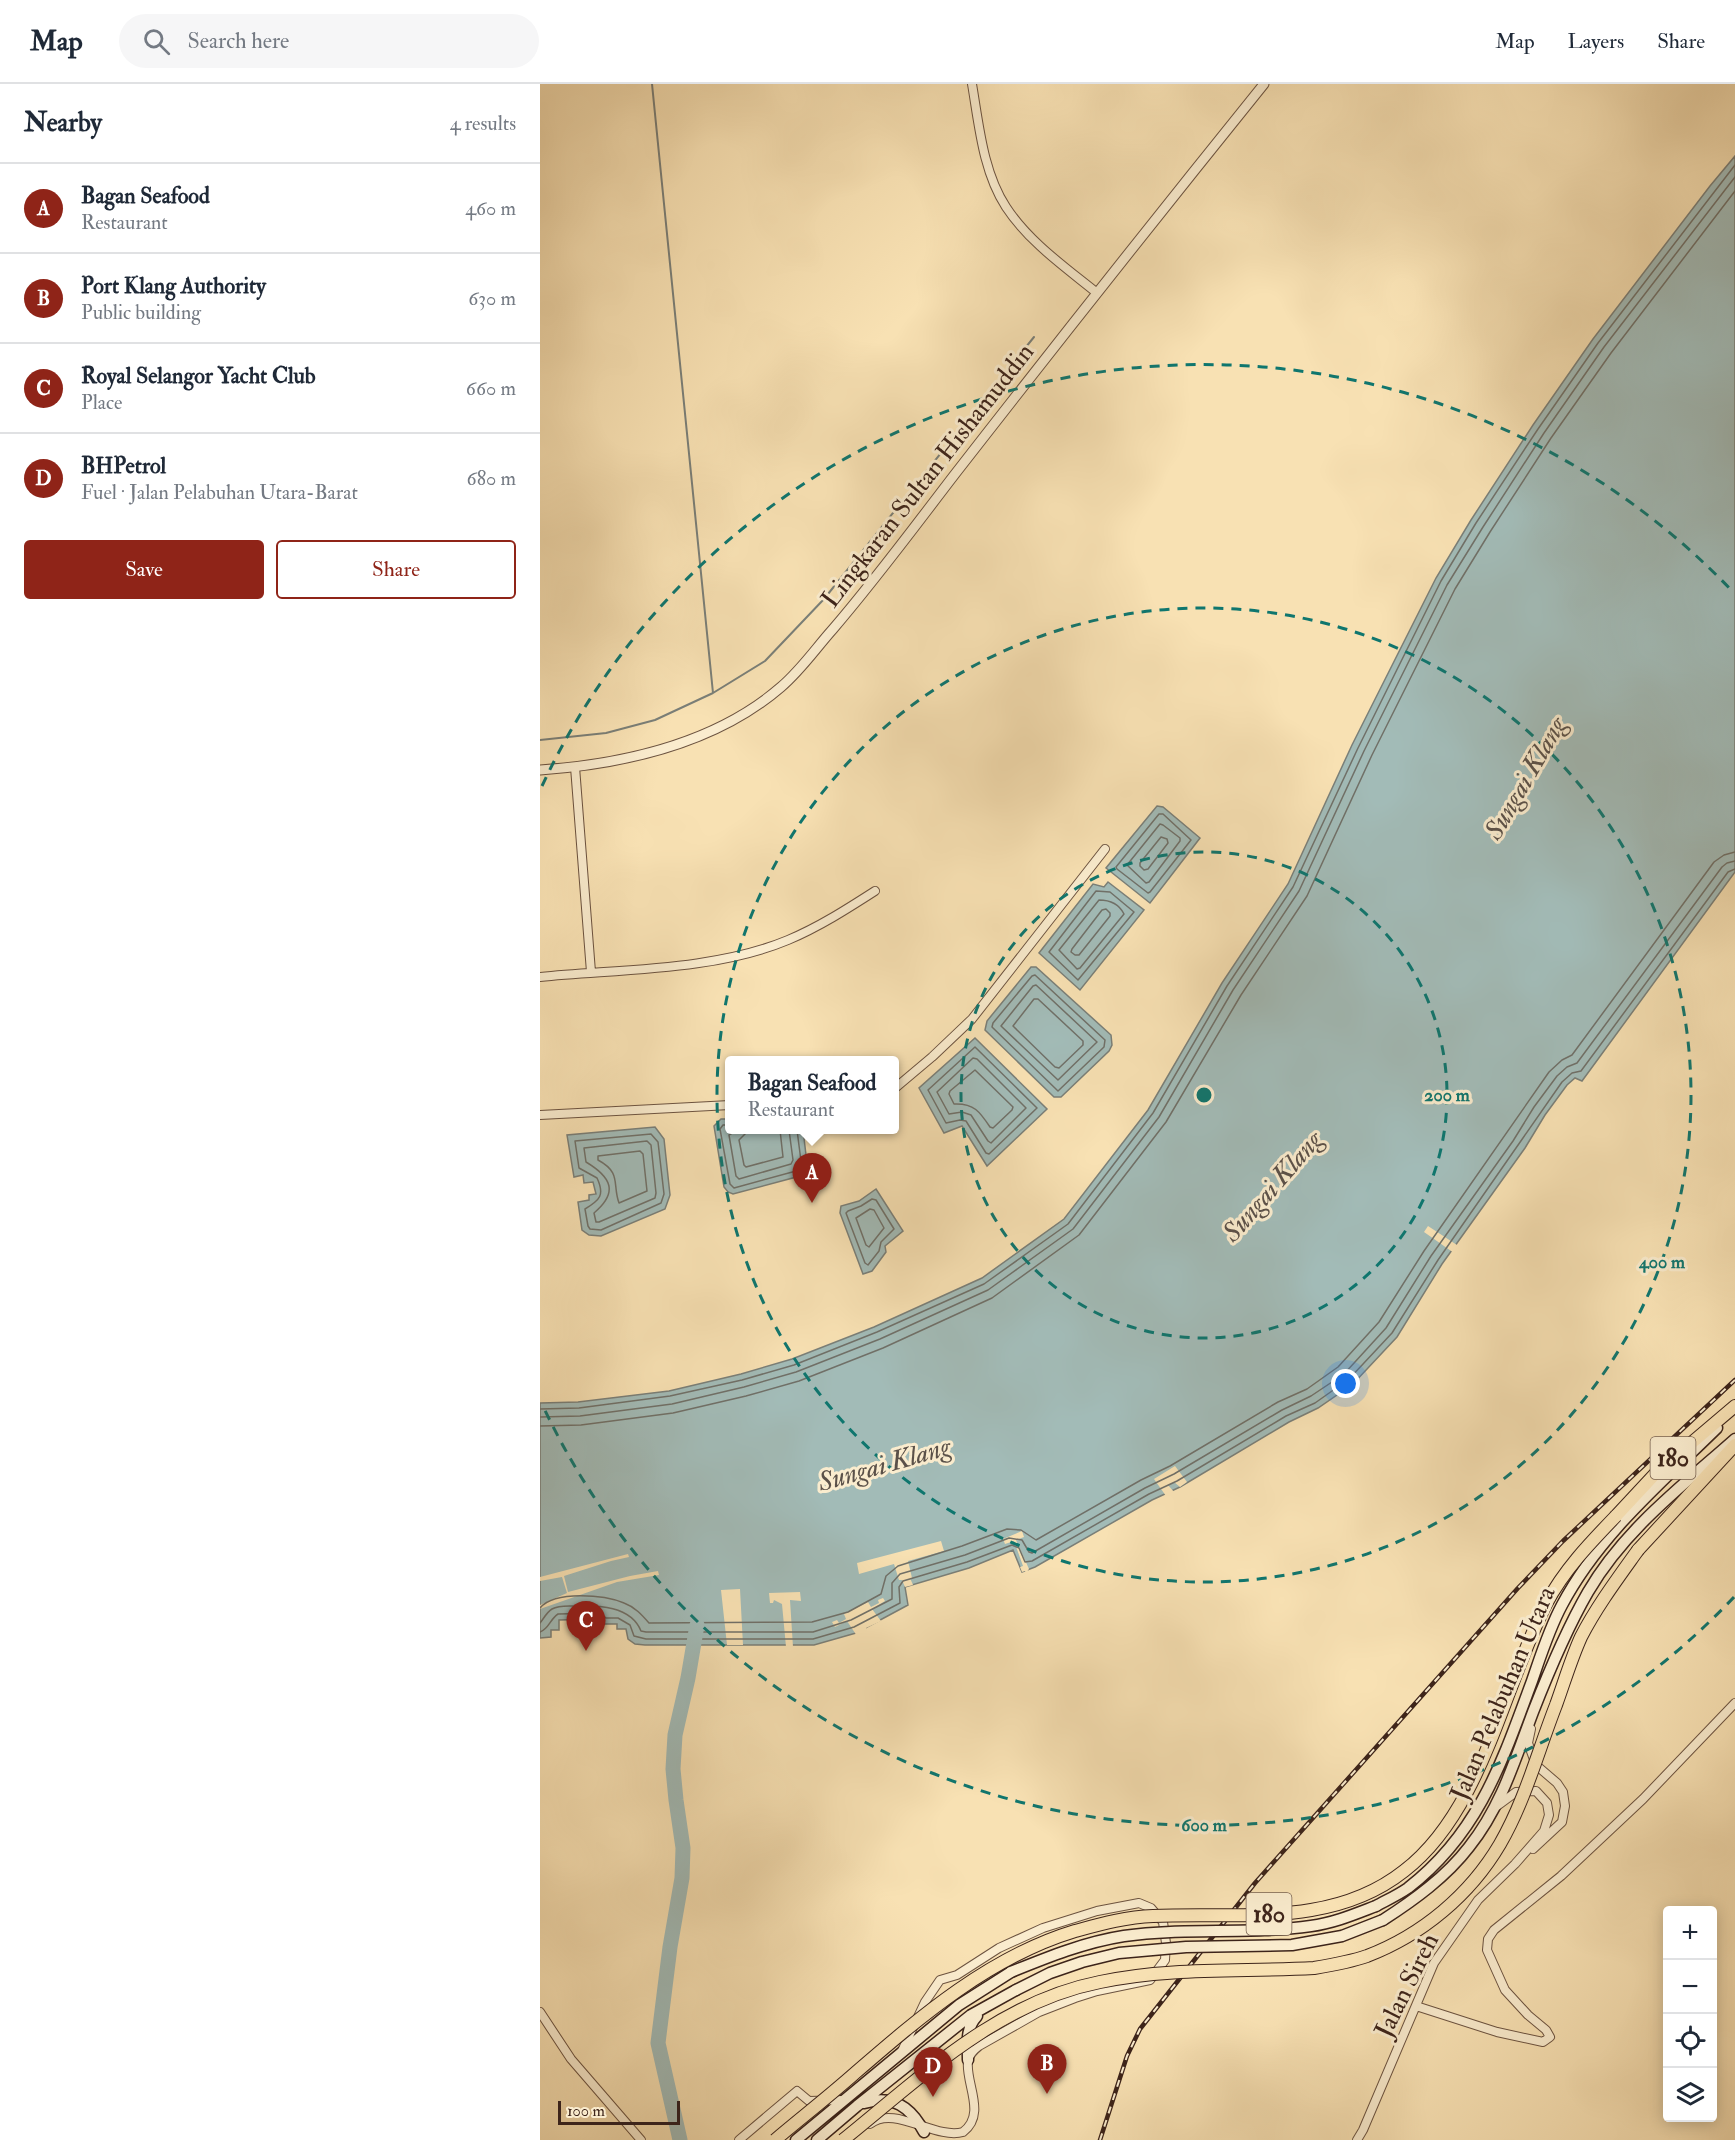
<!DOCTYPE html>
<meta charset="utf-8">
<style>
:root{--surface:#fff;--page:#f6f6f7;--text:#1f2937;--muted:#747a83;--line:#e0e1e3;--accent:#8f2418}
body{margin:0;font-family:"IM FELL Double Pica",serif;background:var(--page);color:var(--text)}
.controls{position:absolute;right:18px;bottom:18px;display:grid;overflow:hidden;border-radius:6px;box-shadow:0 3px 15px #0003}
.controls button{width:54px;height:54px;display:grid;place-items:center;padding:0;border:0;border-bottom:2px solid var(--line);background:var(--surface);color:var(--text);font:30px sans-serif}
.scale{position:absolute;left:18px;bottom:15px;width:122px;box-sizing:border-box;padding-left:6px;border:3px solid #3d241a;border-top:0;font-size:16px;line-height:21px;white-space:nowrap;color:#3d241a;-webkit-text-stroke:4px #faecce;paint-order:stroke}
.you{position:absolute;left:806px;top:1300px;width:21px;height:21px;margin:-15px;border:4px solid #fff;border-radius:50%;background:#1a73e8;box-shadow:0 0 0 9px #1a73e833}
.badge{display:grid;place-items:center;width:39px;height:39px;border-radius:50%;background:var(--accent);color:#fff;font-size:20px;font-weight:700}
.pin{position:absolute;translate:-50% -50px;filter:drop-shadow(0 2px 3px #0008)}
.pin::after{content:'';position:absolute;top:32px;width:21px;height:18px;background:inherit;clip-path:polygon(0 0,100% 0,50% 100%)}
.popup{position:absolute;left:185px;top:972px;width:174px;height:78px;box-sizing:border-box;display:grid;place-content:center;border-radius:6px;background:var(--surface);filter:drop-shadow(0 2px 4px #0005);font-size:20px;white-space:nowrap;color:var(--muted)}
.popup b{font-size:22px;color:var(--text)}
.popup::after{content:'';position:absolute;left:50%;top:100%;margin-left:-12px;border:12px solid transparent;border-top-color:var(--surface)}
.list{margin:0;padding:0;list-style:none}
h2{display:flex;justify-content:space-between;align-items:center;height:78px;margin:0;padding:0 24px;font-size:26px}
h2 small{font-size:20px;font-weight:400;color:var(--muted)}
.list li{display:grid;grid-template-columns:39px 1fr auto;gap:18px;align-items:center;box-sizing:border-box;height:90px;padding:0 24px;border-top:2px solid var(--line)}
.list b{display:block;font-size:22px;white-space:nowrap}
.list p{margin:0;font-size:20px;white-space:nowrap;color:var(--muted)}
.list em{font-size:20px;font-style:normal;color:var(--muted)}
.actions{display:flex;gap:12px;padding:18px 24px}
.actions a{flex:1;padding:14px 0;border:2px solid var(--accent);border-radius:6px;text-align:center;font-size:21px;color:var(--accent)}
.actions .main{background:var(--accent);color:#fff}
.icon{flex:none;width:33px;height:33px;fill:none;stroke:currentColor;stroke-width:2;stroke-linecap:round;stroke-linejoin:round}
.map{position:relative;flex:none;width:1195px;height:2056px;overflow:hidden}
header{display:flex;align-items:center;gap:36px;box-sizing:border-box;height:84px;padding:0 30px;background:var(--surface);border-bottom:2px solid var(--line)}
header strong{font-size:28px}
nav{display:flex;gap:33px;margin-inline-start:auto;font-size:21px}
.search{width:420px;height:54px;background:var(--page);display:flex;align-items:center;gap:15px;box-sizing:border-box;padding:0 21px;border-radius:33px;color:var(--muted);font-size:22px}
main{display:flex}
aside{flex:1;background:var(--surface)}
.map>svg:first-child{display:block}
.water{fill:#a2bbb7;stroke:#7a7f78;stroke-width:1.5}
.pier{fill:#f8e1b3}
.lines{fill:none;stroke-linecap:round;stroke-linejoin:round}
.shore{stroke:#707068;stroke-width:1.5}
.stream{stroke:#7a7f78;stroke-width:2}
.river{stroke:#a2bbb7;stroke-width:15}
.minor-casing{stroke:#6c5340;stroke-width:10}
.tertiary-casing{stroke:#6c5340;stroke-width:11}
.secondary-casing{stroke:#3d241a;stroke-width:13}
.primary-casing{stroke:#3d241a;stroke-width:14}
.minor{stroke:#faecce;stroke-width:8}
.tertiary{stroke:#faecce;stroke-width:9}
.secondary{stroke:#faecce;stroke-width:10}
.primary{stroke:#f8e1b3;stroke-width:12}
.rail-casing{stroke:#3d241a;stroke-width:4.5}
.rail{stroke:#faecce;stroke-width:2;stroke-dasharray:7;stroke-linecap:butt}
.secondary-bridge-casing{stroke:#3d241a;stroke-width:13;stroke-linecap:butt}
.primary-bridge-casing{stroke:#3d241a;stroke-width:14;stroke-linecap:butt}
.secondary-bridge{stroke:#faecce;stroke-width:10}
.primary-bridge{stroke:#f8e1b3;stroke-width:12}
.ring{fill:none;stroke:#0f766e;stroke-width:3;stroke-dasharray:10 8}
.labels{text-anchor:middle;stroke-width:6;stroke-linejoin:round;paint-order:stroke}
.shield{fill:#faecce;stroke:#766050;stroke-width:1.5}
.shield-label{font-size:24px;font-weight:bold;fill:#3d241a}
.street-label{font-size:26px;fill:#3d241a;stroke:#faecce}
.water-label{font-size:27px;font-style:italic;fill:#5b5149;stroke:#faecce}
.centre{fill:#0f766e;stroke:#faecce;stroke-width:3}
.ring-label{font-size:18px;text-anchor:middle;font-weight:bold;fill:#0f766e;stroke:#faecce;stroke-width:6;stroke-linejoin:round;paint-order:stroke}
</style>
<header>
<strong>Map</strong>
<div class="search"><svg class="icon" aria-label="search" viewBox="0 0 24 24"><circle cx="10" cy="10" r="6"/><path d="M15 15l6 6"/></svg>Search here</div>
<nav><a>Map</a><a>Layers</a><a>Share</a></nav>
</header>
<main>
<aside>
<h2>Nearby<small>4 results</small></h2>
<ul class="list">
<li><span class="badge">A</span><div><b>Bagan Seafood</b><p>Restaurant</p></div><em>460 m</em></li>
<li><span class="badge">B</span><div><b>Port Klang Authority</b><p>Public building</p></div><em>630 m</em></li>
<li><span class="badge">C</span><div><b>Royal Selangor Yacht Club</b><p>Place</p></div><em>660 m</em></li>
<li><span class="badge">D</span><div><b>BHPetrol</b><p>Fuel · Jalan Pelabuhan Utara-Barat</p></div><em>680 m</em></li>
</ul>
<div class="actions"><a class="main">Save</a><a>Share</a></div>
</aside>
<div class="map">
<svg width="1195" height="2056" viewBox="0 0 1195 2056">
<rect width="100%" height="100%" fill="#f8e1b3"/>
<filter id="stains"><feTurbulence type="fractalNoise" baseFrequency=".00333" numOctaves="4"/><feColorMatrix values="0 0 0 0 .2 0 0 0 0 .09 0 0 0 0 .02 0 0 0 .5 -.17"/></filter>
<radialGradient id="worn" r=".72"><stop offset=".6" stop-color="#630" stop-opacity="0"/><stop offset="1" stop-color="#630" stop-opacity=".3"/></radialGradient>
<path class="water" d="M1195,72v716l-153,209 -7,-3 -8,7 -22,30 -20,33 -83,116 -45,73 -44,47 -35,24 -29,14 -109,65 -28,13 -117,67 -13,5 -9,-22 -44,18 -64,19 3,18 -52,28 -42,12h-169l-10,-1 -7,-5 -2,-10h-9v-5h-17l-1,-5 -40,1v10h-8v7l-11,1v-235l38,-1 91,-11 72,-17 51,-15 82,-32 108,-49 82,-59 84,-109 74,-127 66,-99 64,-139 84,-167 35,-58 62,-95 60,-86 117,-153z
M617,722l6,1 37,31 -50,65 -44,-35z
M568,798l36,28 -64,80 -41,-37 54,-69 11,3z
M491,883h5l75,68 1,10 -3,6 -48,46h-7l-69,-67 2,-9z
M435,954l72,71 -60,57 -25,-40 -18,7 -25,-45z
M181,1035h8l1,11h73l4,33 -7,13 -67,18 -5,-2 -4,-5 -10,-61z
M115,1043l9,12 6,56 -5,14 -64,27 -12,-1 -7,-5 -4,-28 11,-2v-5l7,-1 -3,-12 -9,1 -1,-8 -9,2 -7,-42z
M336,1105l27,42 -18,15 1,6 -14,19 -9,3 -23,-61 1,-7 18,-5z"/>
<path class="pier" d="M888,1142l29,19 2,2 -5,6 -30,-21z
M635,1382l12,16 -7,5 -6,-5 -6,3 6,7 -8,4 -12,-17z
M482,1447l2,6 -8,3 13,29 -3,4 -1,-2 -3,1 -2,-5 3,-1 -9,-25 -9,3 -2,-5z
M401,1457l3,10 -36,10 4,17h-2l3,7 -8,2 -3,-7h-3l-5,-16 -35,10 -2,-11z
M88,1470l1,3 -18,4 -47,15 4,16 62,-16 28,-5 1,4 -42,7 -77,27v-4l27,-12 -5,-16 -22,4v-4z
M200,1505l3,56h-16l-6,-55z
M260,1508l1,9 -11,-1 3,47h-7l-4,-43 -8,-4 -1,3h-3l-1,-10z
M343,1514l2,3 -13,8 9,12 -15,7 1,3 -10,5 -10,-15 -12,6 -3,-5 5,-2 2,3 7,-4 -2,-5 24,-12 3,5 8,-4 -1,-3z"/>
<g class="lines">
<path class="shore" d="M619,730h4l28,26 -41,52 -2,1 -31,-24 -1,-2z
M620,740l3,1 17,13v3l-31,41 -3,1 -19,-18z
M621,753l6,2 1,4 -20,26 -4,1 -4,-4v-3z
M556,807l14,1 24,20 -56,68 -29,-28z
M559,816c10,0 20,4 25,14l-44,54 -3,1 -18,-19z
M566,825l4,4v3l-31,39h-4l-4,-3 1,-3 30,-39z
M495,891l70,65 -1,7 -46,44 -66,-64 1,-4 39,-47z
M496,901l61,57 -39,38 -57,-54 32,-40z
M494,915h4l45,42v4l-24,23 -4,-1 -42,-41z
M435,963l62,61 -48,46 -3,-1 -20,-32 -6,-1 -14,3 -18,-33z
M433,974l4,1 49,49 -35,35 -3,-2 -17,-26 -9,-3 -13,2 -12,-22z
M435,986l38,37 -1,3 -19,18 -3,-1c-10,-15 -16,-24 -36,-23l-5,-10 1,-3z
M190,1041h-7l-3,4 10,55 4,4 62,-17 5,-10 -4,-31
M197,1046l-8,5 7,41 3,3 52,-15 2,-4 -4,-30
M209,1046l-10,10 5,25 2,2 37,-10 -3,-27
M111,1050l7,8 6,52 -3,9 -60,27 -11,-1 -2,-3 -3,-17c15,-9 20,-14 12,-31l-18,-10 -4,-27z
M107,1057l4,4 5,48 -1,5 -56,24h-3l-2,-9c25,-21 17,-36 -8,-51l-2,-14z
M100,1067l3,3 4,37 -28,12c-7,-19 3,-30 -21,-43v-4z
M332,1115l4,1 18,29 -13,13 -2,9 -11,14 -3,-2 -19,-50 2,-2 13,-5z
M330,1125l4,1 10,18 -15,19 -3,-2 -10,-27z
M0,1325l39,-1 91,-12 72,-16 52,-15 83,-33 107,-48 84,-60 85,-111 74,-127 66,-99 65,-139 83,-167 35,-58 62,-94 60,-86 137,-178
M0,1333l40,-1 92,-12 72,-17 52,-15 84,-33 108,-49 85,-61 86,-112 74,-127 66,-99 65,-140 83,-166 36,-58 61,-94 60,-86 131,-170
M0,1342l41,-1 92,-12 73,-17 53,-15 84,-33 109,-50 87,-63 87,-113 75,-127 66,-99 65,-141 83,-166 35,-57 61,-94 60,-85 124,-162
M0,1524c15,-18 65,-13 84,-5 11,4 18,12 25,20l163,-1 36,-10 33,-18 5,-18 12,-10 64,-20 45,-17 14,1 15,10 105,-60 29,-14 108,-64 29,-13 31,-22 41,-45 45,-71 125,-179 13,-12 10,-5 142,-193 10,-7 11,-3
M0,1539c4,-5 7,-11 12,-14 7,-4 16,-3 23,-3 23,-1 56,0 66,25l5,1h167l38,-12 41,-21v-16l8,-9 65,-19 44,-17 13,2 7,12 3,1 113,-65 29,-14 108,-64 29,-14 33,-22 42,-46 45,-72 82,-115 21,-34 23,-31 10,-9 10,-4 145,-196 5,-4 8,-2
M0,1548c9,-3 10,-13 18,-18l40,-1 8,5h12l12,7 4,11 12,3h167l41,-12 46,-24 -1,-16 4,-6 64,-19 45,-17 7,3 6,14 7,-1 117,-67 28,-13 109,-65 29,-13 34,-24 43,-46 46,-73 124,-178 10,-9 9,-2 147,-199 7,-3"/>
<path class="stream" d="M112,0l61,609
M0,656l66,-7 49,-13 58,-27 52,-32 59,-62 210,-262"/>
<path class="river" d="M140,2056l-22,-97 12,-96 12,-69 1,-30 -7,-48 -3,-31 2,-34 13,-57 9,-53"/>
<defs>
<path id="minor" d="M432,0c7,41 11,88 34,123 23,35 59,60 91,86
M35,683l16,205
M0,893c79,-8 174,-6 248,-37 31,-13 59,-31 87,-49
M354,1005l38,-32 40,-38 133,-170
M0,1031l190,-10
M991,1645l-3,14 8,22 21,18 6,9 2,14 -3,16 -29,27
M876,1922l81,26 46,10 7,-5 -4,-7 -18,-15 -23,-25 -18,-40 1,-11 6,-9 67,-54 82,-77 92,-96
M0,1928l31,47 70,81
M330,2040c24,-20 65,16 93,8 24,-18 2,-49 5,-71 1,-7 6,-11 11,-15l60,-34 36,-14 22,-7 53,-11 15,-20 1,-17 -3,-21 -12,-14 -12,-5 -42,8 -54,17 -44,20 -42,27 -17,5 -15,22 -23,49
M199,2056l58,-49 12,10 35,-1
M817,2056l6,-10 71,-167 44,-63 37,-36 29,-33 5,-16 -2,-12 -11,-12 -20,1 -19,14"/>
<path id="tertiary" d="M0,686c84,-6 175,-26 241,-83 20,-17 35,-39 52,-58 43,-50 82,-103 122,-155 102,-131 205,-261 309,-390"/>
<path id="secondary" d="M836,1822c11,-6 22,-11 32,-18 71,-55 94,-126 124,-207 9,-26 17,-52 30,-76 37,-70 99,-122 155,-177
M843,1836c31,-20 63,-43 86,-73 32,-40 46,-87 64,-135 16,-41 33,-82 55,-120 36,-62 94,-106 147,-153
M428,1976c0,-17 -3,-31 9,-44
M324,2019c29,-9 47,4 60,29
M256,2056l163,-135 52,-33
M277,2056l40,-34 114,-91 45,-25"/>
<path id="primary" d="M1076,1432l40,-43 79,-67
M1098,1466l97,-105"/>
</defs>
<use href="#minor" class="minor-casing"/>
<use href="#tertiary" class="tertiary-casing"/>
<use href="#secondary" class="secondary-casing"/>
<use href="#primary" class="primary-casing"/>
<use href="#minor" class="minor"/>
<use href="#tertiary" class="tertiary"/>
<use href="#secondary" class="secondary"/>
<use href="#primary" class="primary"/>
<defs>
<path id="rail" d="M560,2056l27,-84 13,-27 115,-146 263,-295 45,-47 172,-161"/>
</defs>
<use href="#rail" class="rail-casing"/>
<use href="#rail" class="rail"/>
<defs>
<path id="secondary-bridge" d="M471,1888c37,-15 74,-30 113,-36 62,-9 125,-1 187,-10 23,-3 44,-12 65,-20
M476,1906l34,-17 32,-11 37,-9 67,-6 106,-2 50,-9 41,-16"/>
<path id="primary-bridge" d="M235,2056c26,-22 53,-43 79,-66 66,-57 135,-117 221,-143 26,-7 51,-14 78,-15 86,-4 179,12 251,-45 78,-60 98,-181 142,-267 18,-34 43,-60 70,-88
M303,2056c78,-63 155,-138 257,-158 70,-15 143,-10 214,-14 18,-3 36,-6 53,-12 55,-21 103,-61 133,-112 25,-43 38,-93 56,-139 8,-22 15,-46 25,-68 16,-31 37,-59 57,-87"/>
</defs>
<use href="#secondary-bridge" class="secondary-bridge-casing"/>
<use href="#primary-bridge" class="primary-bridge-casing"/>
<use href="#secondary-bridge" class="secondary-bridge"/>
<use href="#primary-bridge" class="primary-bridge"/>
</g>
<g class="ring">
<circle cx="664" cy="1011" r="243"/>
<circle cx="664" cy="1011" r="487"/>
<path d="M1194 1513A730 730 0 0 1 2 1320M2 702A730 730 0 0 1 1194 509"/>
</g>
<g class="labels">
<g class="shield">
<rect x="1110.5" y="1353" width="45" height="42" rx="4.5"/>
<rect x="706.5" y="1809" width="45" height="42" rx="4.5"/>
</g>
<g class="shield-label">
<text x="1133" y="1382">180</text>
<text x="729" y="1838">180</text>
</g>
<g class="street-label">
<text transform="translate(387 391) rotate(-52)" y="9">Lingkaran Sultan Hishamuddin</text>
<text transform="translate(962 1609) rotate(-67)" y="9">Jalan Pelabuhan Utara</text>
<text transform="translate(866 1901) rotate(-64)" y="9">Jalan Sireh</text>
</g>
<g class="water-label">
<text transform="translate(985 694) rotate(-60)" y="9">Sungai Klang</text>
<text transform="translate(732 1102) rotate(-49)" y="9">Sungai Klang</text>
<text transform="translate(344 1380) rotate(-16)" y="9">Sungai Klang</text>
</g>
</g>
<circle cx="664" cy="1011" r="9" class="centre"/>
<g class="ring-label">
<text x="907" y="1017">200 m</text>
<text x="1122" y="1184">400 m</text>
<text x="664" y="1747">600 m</text>
</g>
<rect width="100%" height="100%" filter="url(#stains)"/>
<rect width="100%" height="100%" fill="url(#worn)"/>
</svg>
<div class="controls">
<button>+</button>
<button>−</button>
<button><svg class="icon" aria-label="locate" viewBox="0 0 24 24"><circle cx="12" cy="12" r="6"/><path d="M12 2v4M12 18v4M2 12h4M18 12h4"/></svg></button>
<button><svg class="icon" aria-label="layers" viewBox="0 0 24 24"><path d="M12 4l9 5-9 5-9-5zM3 14l9 5 9-5"/></svg></button>
</div>
<div class="scale">100 m</div>
<div class="you"></div>
<div class="pin badge" style="left:272px;top:1119px">A</div>
<div class="popup"><b>Bagan Seafood</b>Restaurant</div>
<div class="pin badge" style="left:507px;top:2010px">B</div>
<div class="pin badge" style="left:46px;top:1567px">C</div>
<div class="pin badge" style="left:393px;top:2013px">D</div>
</div>
</main>
